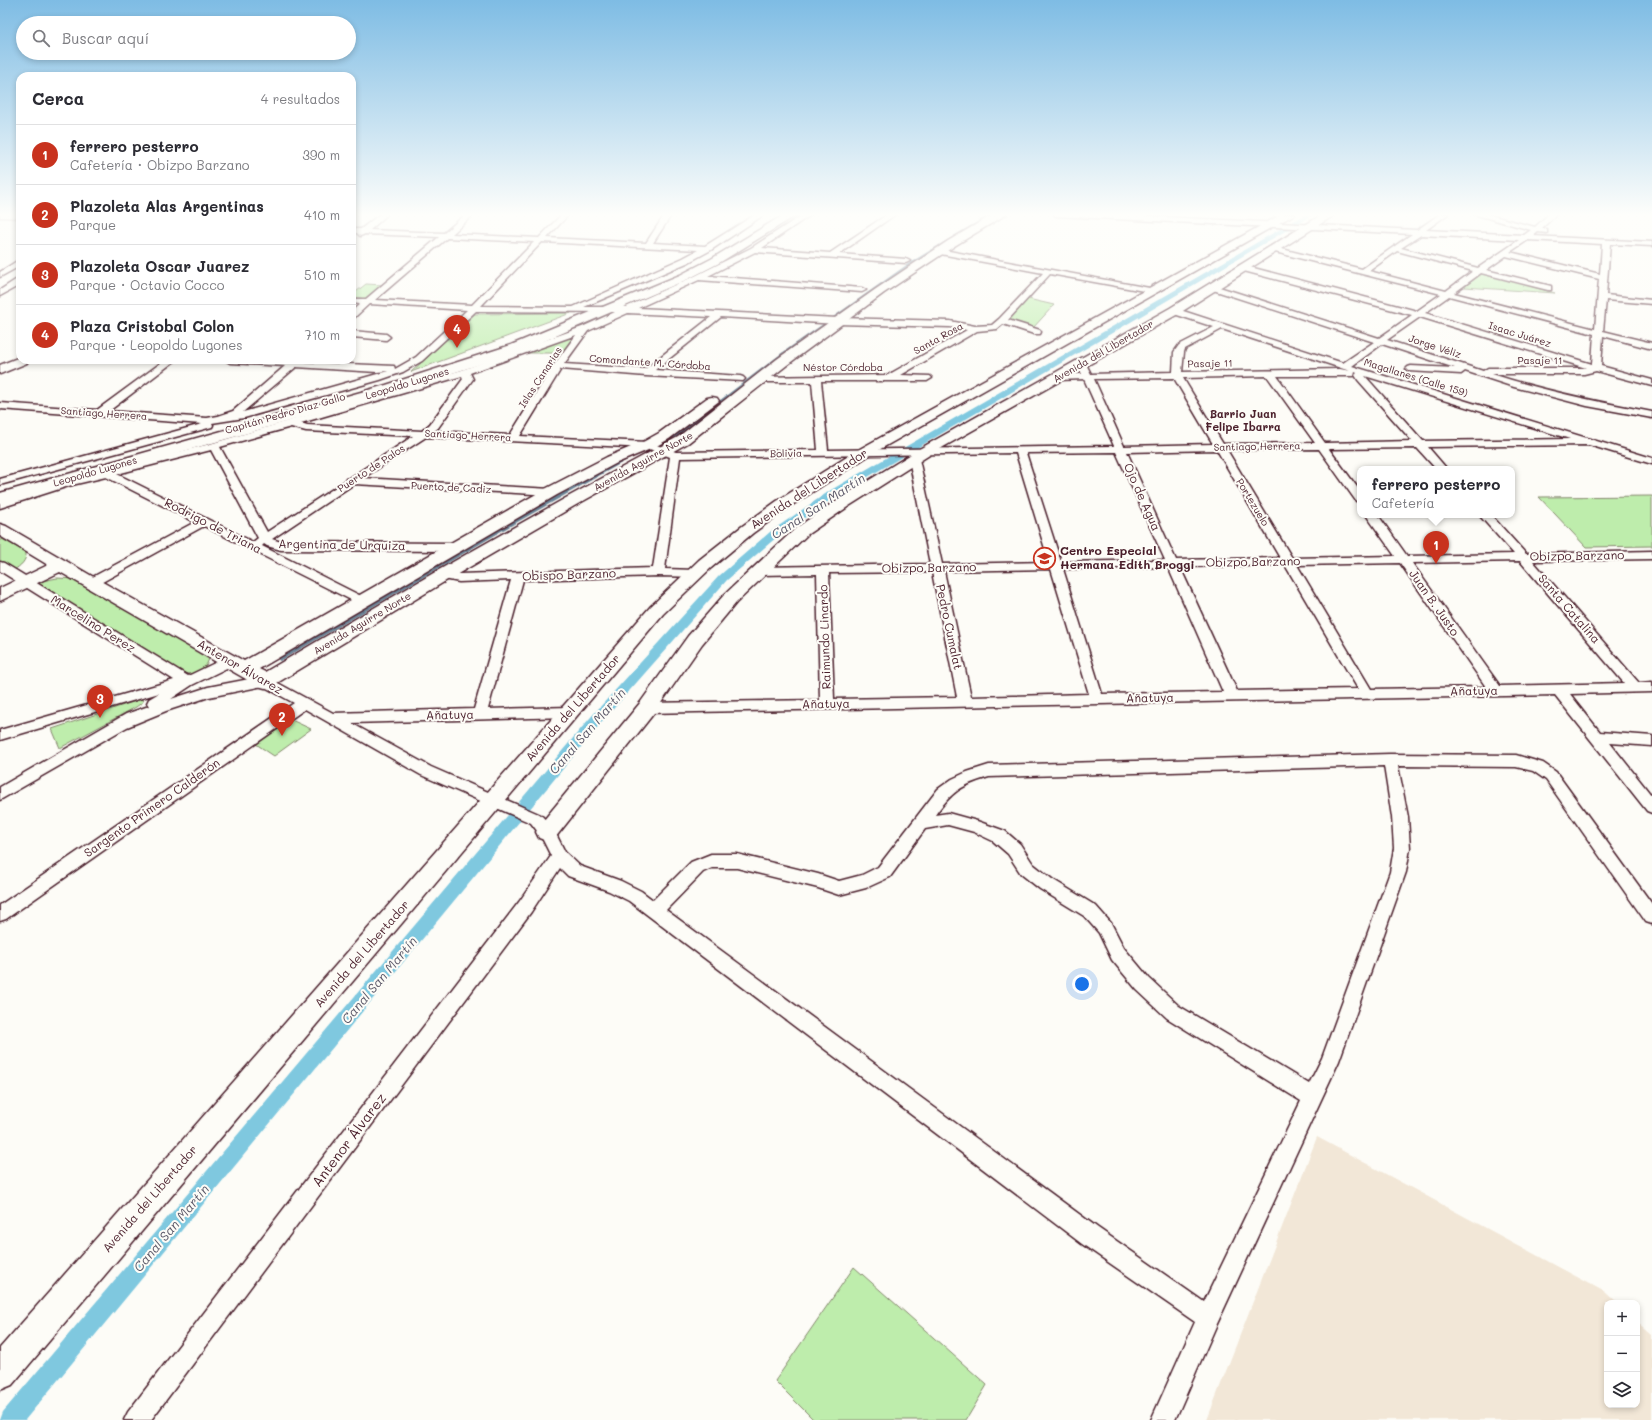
<!DOCTYPE html>
<html lang="es">
<meta charset="utf-8">
<style>
:root{--surface:#fff;--page:#f2f2f3;--text:#2b2b33;--muted:#7c7c81;--line:#e1e1e2;--accent:#c8321e}
body{margin:0;font-family:Mali,sans-serif;background:var(--page);color:var(--text)}
.controls{position:absolute;right:12px;bottom:12px;display:grid;overflow:hidden;border-radius:8px;box-shadow:0 2px 6px #0003}
.controls button{width:36px;height:36px;display:grid;place-items:center;padding:0;border:0;border-bottom:1px solid var(--line);background:var(--surface);color:var(--text);font:20px sans-serif}
.you{position:absolute;left:1082px;top:984px;width:14px;height:14px;margin:-10px;border:3px solid #fff;border-radius:50%;background:#1a73e8;box-shadow:0 0 0 6px #1a73e833}
.badge{display:grid;place-items:center;width:26px;height:26px;border-radius:50%;background:var(--accent);color:#fff;font-size:13px;font-weight:700}
.pin{position:absolute;translate:-50% -33px;filter:drop-shadow(0 1px 2px #0008)}
.pin::after{content:'';position:absolute;top:21px;width:14px;height:12px;background:inherit;clip-path:polygon(0 0,100% 0,50% 100%)}
.popup{position:absolute;left:1357px;top:466px;width:158px;height:52px;box-sizing:border-box;display:grid;place-content:center;border-radius:8px;background:var(--surface);filter:drop-shadow(0 1px 3px #0005);font-size:13px;white-space:nowrap;color:var(--muted)}
.popup b{font-size:15px;color:var(--text)}
.popup::after{content:'';position:absolute;left:50%;top:100%;margin-left:-8px;border:8px solid transparent;border-top-color:var(--surface)}
.list{margin:0;padding:0;list-style:none}
h2{display:flex;justify-content:space-between;align-items:center;height:52px;margin:0;padding:0 16px;font-size:17px}
h2 small{font-size:13px;font-weight:400;color:var(--muted)}
.list li{display:grid;grid-template-columns:26px 1fr auto;gap:12px;align-items:center;box-sizing:border-box;height:60px;padding:0 16px;border-top:1px solid var(--line)}
.list b{display:block;font-size:15px;white-space:nowrap}
.list p{margin:0;font-size:13px;white-space:nowrap;color:var(--muted)}
.list em{font-size:13px;font-style:normal;color:var(--muted)}
.icon{flex:none;width:22px;height:22px;fill:none;stroke:currentColor;stroke-width:2;stroke-linecap:round;stroke-linejoin:round}
.map{position:relative;flex:none;width:1652px;height:1420px;overflow:hidden}
.search{position:absolute;background:var(--surface);box-shadow:0 2px 6px #0003;left:16px;top:16px;width:340px;height:44px;display:flex;align-items:center;gap:10px;box-sizing:border-box;padding:0 14px;border-radius:22px;color:var(--muted);font-size:15px}
.panel{position:absolute;background:var(--surface);box-shadow:0 2px 6px #0003;left:16px;top:72px;width:340px;height:292px;border-radius:12px}
.map>svg:first-child{display:block}
.built{fill:#f2e7d7}
.green{fill:#beedac;stroke:#84866c}
.lines{fill:none;stroke-linecap:round;stroke-linejoin:round}
.stream-far2{stroke:#6a8497;stroke-width:2.5}
.stream-far1{stroke:#6a8497;stroke-width:3}
.stream{stroke:#6a8497;stroke-width:3.5}
.canal{fill:#7fc8df;fill-rule:evenodd}
.street-casing{stroke:#4a1f2b;stroke-width:3}
.secondary-casing{stroke:#4a1f2b;stroke-width:3}
.street{fill:#fdfcf7;fill-rule:evenodd}
.secondary{fill:#fdfcf7;fill-rule:evenodd}
.labels{text-anchor:middle;stroke-width:4;stroke-linejoin:round;paint-order:stroke}
.far-street-label{font-size:10px;fill:#4a1f2b;stroke:#fdfcf7}
.far-neighbourhood-label{font-size:11px;font-weight:bold;fill:#4a1f2b;stroke:#fdfcf7}
.street-label{font-size:12px;fill:#4a1f2b;stroke:#fdfcf7}
.poi-label{font-size:12px;font-weight:bold;fill:#4a1f2b;stroke:#fdfcf7;text-anchor:start}
.water-label{font-size:13px;font-style:italic;fill:#5d5a6a;stroke:#fdfcf7}
.near-street-label{font-size:14px;fill:#4a1f2b;stroke:#fdfcf7}
</style>
<div class="map">
<svg width="1652" height="1420" viewBox="0 0 1652 1420">
<rect width="100%" height="100%" fill="#fdfcf7"/>
<filter id="ink" filterUnits="userSpaceOnUse"><feTurbulence type="fractalNoise" baseFrequency=".025" numOctaves="2"/><feDisplacementMap in="SourceGraphic" scale="8" xChannelSelector="R" yChannelSelector="G"/><feConvolveMatrix kernelMatrix="1 2 1 2 8 2 1 2 1" color-interpolation-filters="sRGB"/></filter>
<g filter="url(#ink)">
<path class="built" d="M1317,1137l288,155 12,11h-10v102h30v-83l15,13v85h-445z"/>
<path class="green" d="M1483,273l72,20 -91,-6z
M366,284l17,1 -16,14 -15,-2v-2z
M1028,299l26,6 -22,24 -26,-8z
M571,313l-160,59 64,-58z
M578,333l-13,20h-40z
M1652,496v50l-66,1 -47,-50z
M0,538l26,14c1,9 -6,14 -12,18l-14,-8z
M57,578l19,1 131,76 2,4c-4,12 -16,17 -28,14l-148,-90z
M142,699l1,3 -7,5 -76,41 -8,-19z
M287,718l24,11 -37,27 -21,-14z
M854,1267l133,118 -21,35h-152l-39,-39z"/>
<g class="lines">
<path class="stream-far2" d="M781,355l129,-91 82,-50"/>
<path class="stream-far1" d="M664,441l13,-6 106,-81
M495,533l129,-73"/>
<path class="stream" d="M280,659l217,-127"/>
<path class="canal" d="M1306,214h8l-475,280 -61,42 -51,44 -127,144 -575,696h-25l3,-8 587,-694 129,-142 51,-44 61,-42z"/>
<defs>
<path id="street" d="M0,214h20v4l-20,-1z
M380,214h8l-18,16 74,3 22,-19h8l-22,20 87,4 23,-24h7l-22,24 99,5 19,-29h7l-19,29 52,3 51,-32h9l-54,36 -22,12 -105,45h42l69,-31 56,-28 53,-34h8l-50,34 68,5 58,-39h8l-57,40 67,5 4,2 -4,2 -151,-11 -47,24 154,12 4,2 -4,2 -163,-12 -61,28 200,10 112,3 25,5 17,-1 7,-6 44,-46 -108,-20 -1,-2 4,-2 217,40 4,2 -4,2 -105,-19 -42,46 32,10 1,2 -1,2h-6l-31,-10 -6,5 -20,2 -76,44 29,1 2,2 -5,3h-106l7,69 286,-4 -30,-67 -24,1 -5,-3 5,-3h22l-5,-10 5,-3 3,1 6,12 82,-2 1,-20 5,-7 35,-18 -43,-14 -1,-2 4,-3 169,55 31,-21 -164,-53 -1,-2 4,-2 166,53 33,-23 -172,-45v-4h6l171,45 24,-17 -170,-43 -1,-2 4,-2 88,22 50,-35 -356,-18 -3,-2h54l310,16 23,-16h8l-22,16 98,5 7,-5 -58,-16h13l49,13 14,-13h8l-15,14 5,1v4l-9,-1 -5,4 119,6v4l-42,-2 -4,51 46,5v4l-46,-4 -3,31 49,12v6l-49,-13 -2,30 51,14v6l-56,-15 -12,3h-92c52,17 106,28 160,38v6l-65,-12 -73,-19 -49,-16 -4,3 -53,-3 -2,-2 2,-2 3,-1 44,2 -73,-24 -30,22 300,92v6l-63,-19 -161,2 19,22h-11l-19,-21 -88,1 31,42v11l-4,-1 -37,-52 -92,1 65,108 103,-2 -29,-41h12l29,41 107,-2 -35,-39h12l35,39 126,-3v8l-119,2 106,122 13,-1v10l-82,2 30,38 52,4v10l-42,-3 42,53v17l-5,-2 -92,-116 -908,18 -5,-1 -2,-4 2,-4 5,-1 173,-3 -3,-126 -58,1 -4,-1 -2,-3 2,-3 4,-1 171,-3 -21,-105 1,-2 4,-1 5,3 23,105 107,-2 -33,-109 -336,5 -15,111 30,1 4,1 2,3 -2,3 -40,-1 -136,4 -35,129 82,-2 5,1 2,4 -2,4 -5,1 -219,6 80,44 110,48 12,13 12,24 15,14 41,15 20,10 12,9 38,-38 20,-8h26l81,20 21,7 23,-6 16,-8 60,-78 14,-10 15,-7 22,-7 401,-11 126,1 27,8 13,9 96,132v20l-6,-2 -100,-142 -13,-9 -17,-4 -118,-1 10,51 2,31 -4,24 -67,189 -123,265 -41,94h-24l44,-98 -113,-78 -453,-343 -20,-10 -41,-15 -8,-8 -29,44 -380,508h-27l4,-8 391,-510 32,-46 -10,-20 -10,-13 -110,-48 -116,-66 -299,210 -6,2v-16l294,-202 -31,-17 -54,11 -43,14 -39,16 -127,73v-13l126,-73 23,-8 -2,-3 2,-4 10,-6 -159,47v-10l174,-50 -174,-109v-9l4,1 184,113 37,-18 5,-2 5,2 2,3 -2,3 -43,21 -21,14 37,-12 57,-11 68,37 141,-4 37,-129 -52,2 -20,-4 -2,-3 2,-3 4,-1 16,3 194,-6 17,-111 -23,-9 -221,-11 -63,41 188,11 5,3 -5,3 -197,-11 -82,55 9,3 174,1 4,2 2,2 -2,2 -4,2 -174,-1 -14,-4 -3,-2 -2,2 103,52 2,3 -2,3 -4,1 -157,-79 -109,60h-8l-2,-3 2,-3 108,-58 -89,-45 -34,8 -72,23v-7l64,-20 146,-37 252,-74 120,-43 33,-15 -139,-1 -54,50 -19,11 -23,8 -136,38 -32,5 1,2 -1,2 -212,58v-6l202,-55 -202,-15v-6l97,7 68,-50h11l-67,51 98,7 11,-2 15,-5 52,-45 -55,-3 -5,-3h78l-2,2 93,4 1,3 21,-12 51,-47 -98,-6 -14,13 -3,1v-7l8,-7 -8,-1v-4h14l73,-62 -74,-3 -5,2 -3,-3h-5v-4h9zM1421,235l98,5 -41,28 -77,-20zM447,238l87,4 -62,63 -97,-5zM1528,240l74,4 -2,30 -90,-22zM542,242l156,8 -15,8 -110,49 -92,-1zM1397,251l76,20 -27,20 -77,-20zM1506,256l93,23 -4,50 -141,-36 27,-20 67,17h3v-4l-65,-16zM1449,296l145,38 -2,30 -167,-51zM628,313l83,4 -66,52 -81,-5 24,-33zM721,317l117,7 112,3 17,3 -79,45 -131,2 -2,2 2,2 3,1h52l6,68 -142,2 -28,-10 -128,-6 41,-67 85,7 97,5 2,-2 -2,-2 -3,-1 -85,-6zM1420,317l166,51h-98l-5,3 -96,-31zM1222,329l128,42 -10,-2 -158,3 2,-20 1,-3zM576,335l-23,31 -43,69 -76,-4 4,-3 35,-49 -3,-6zM296,367l81,5 11,-1 -145,41zM1355,372l2,1 -2,2 3,5 54,61 -87,2 -48,-67h77zM462,376l1,3 -33,45 -8,7 -115,-6 -6,-2zM1267,376l48,67 -92,1 -40,-66zM1365,376l13,4 192,59 -147,2zM1174,378l39,66 -89,2 -30,-67zM291,427l15,4 107,5 -63,42 -4,1 -1,2 -78,51 -47,-85zM211,450l47,88 -5,4 -136,-68zM1217,450l63,108 -104,2 -49,-108zM1116,452l49,108 -104,2 -35,-109zM1520,561l104,122 -124,3 -88,-123zM1400,563l86,124 -115,2 -74,-124zM1285,565l73,124 -121,2 -57,-124zM1168,567l55,125 -121,2 -39,-125zM1051,569l38,125 -118,3 -27,-126zM932,572l25,125 -123,2 -5,-126zM1384,766l8,51 2,31 -4,24 -68,186 -13,26 -130,-78 -30,-28 -25,-30 -13,-25 -15,-17 -44,-27 -19,-15 -13,-20 -15,-13 -28,-10 -29,-8 -13,2c17,-23 26,-30 54,-38zM948,825l26,7 19,9 15,13 13,20 19,15 44,27 15,17 13,27 25,30 30,28 134,83 -97,201 -106,-74 -432,-318 37,-38 9,-4h25l81,20 21,7 27,-7 24,-11 35,-48z
M1271,214h13l5,3 -4,2z
M17,261h3v5l-20,11v-5z
M17,279h3v6l-20,11v-6z
M352,331l34,3 4,3 -4,3 -34,-3z"/>
<path id="secondary" d="M785,214h13l-79,49 -31,16 -167,72 -125,40 -396,112v-10l386,-108 125,-40 169,-70 31,-16z
M994,214h13l-51,31 -72,48 -97,72 -99,78 -112,62 -127,74 -177,107 -7,2 -7,-2 -198,-114 -60,29v-13l48,-23 -48,-29v-12l6,2 91,53 147,82 301,-172 62,-32 36,-15 16,-9 48,-35 5,-1 5,1 2,3 -50,38 -16,9 -36,15 -60,32 -298,174 6,3 172,-101 127,-72 114,-62 99,-78 99,-70 72,-48z
M1282,214h13l-427,242 -79,51 -36,26 -42,35 -48,46 -651,771 -12,5v-42l651,-742 48,-46 42,-33 36,-26 81,-51z
M1323,214h13l-158,100 -247,140 -82,52 -41,28 -72,69 -34,41 -48,69 -99,125 -8,3 -8,-3 -3,-6 3,-6 101,-123 48,-67 36,-41 72,-67 41,-28 84,-52 249,-140z
M20,357v3h9l-2,3 -27,11v-9z"/>
</defs>
<use href="#street" class="street-casing"/>
<use href="#secondary" class="secondary-casing"/>
<use href="#street" class="street"/>
<use href="#secondary" class="secondary"/>
</g>
</g>
<linearGradient id="sky" x2="0" y2="1"><stop stop-color="#7ebce4"/><stop offset="0.52" stop-color="#fefefb"/><stop offset="1" stop-color="#fefefb" stop-opacity="0"/></linearGradient>
<rect width="1652" height="413" fill="url(#sky)"/>
<defs>
<symbol id="school-ring" viewBox="-11 -11 22 22"><circle r="9.5" fill="#fdfcf7" stroke="#c8321e" stroke-width="1.5"/><path d="M0-5L7-2L0 1L-7-2ZM-4 1L0 2.5L4 1V4Q0 6-4 4Z" fill="#c8321e"/></symbol>
</defs>
<g fill-rule="evenodd">
<use href="#school-ring" x="1032" y="546" width="25" height="25"/>
</g>
<g class="labels">
<g class="far-street-label">
<text transform="translate(1520 334) rotate(17)" y="4">Isaac Juárez</text>
<text transform="translate(938 338) rotate(-29)" y="4">Santa Rosa</text>
<text transform="translate(1435 346) rotate(18)" y="4">Jorge Véliz</text>
<text transform="translate(1103 351) rotate(-30)" y="4">Avenida del Libertador</text>
<text x="1540" y="364">Pasaje 11</text>
<text transform="translate(650 362) rotate(4)" y="4">Comandante M. Córdoba</text>
<text transform="translate(1210 363) rotate(-1)" y="4">Pasaje 11</text>
<text x="843" y="371">Néstor Córdoba</text>
<text transform="translate(540 377) rotate(-57)" y="4">Islas Canarias</text>
<text transform="translate(1416 377) rotate(17)" y="4">Magallanes (Calle 159)</text>
<text transform="translate(407 383) rotate(-17)" y="4">Leopoldo Lugones</text>
<text transform="translate(104 413) rotate(4)" y="4">Santiago Herrera</text>
<text transform="translate(285 413) rotate(-16)" y="4">Capitán Pedro Díaz Gallo</text>
<text transform="translate(468 435) rotate(3)" y="4">Santiago Herrera</text>
<text transform="translate(1257 446) rotate(-1)" y="4">Santiago Herrera</text>
<text transform="translate(786 453) rotate(-1)" y="4">Bolivia</text>
<text transform="translate(643 461) rotate(-29)" y="4">Avenida Aguirre Norte</text>
<text transform="translate(371 468) rotate(-33)" y="4">Puerto de Palos</text>
<text transform="translate(95 471) rotate(-16)" y="4">Leopoldo Lugones</text>
<text transform="translate(451 487) rotate(3)" y="4">Puerto de Cadiz</text>
<text transform="translate(1253 502) rotate(59)" y="4">Portezuelo</text>
<text transform="translate(362 623) rotate(-31)" y="4">Avenida Aguirre Norte</text>
</g>
<g class="far-neighbourhood-label">
<text x="1243" y="418">Barrio Juan<tspan x="1243" dy="13">Felipe Ibarra</tspan></text>
</g>
<g class="street-label">
<text transform="translate(809 489) rotate(-33)" y="4">Avenida del Libertador</text>
<text transform="translate(1142 497) rotate(66)" y="4">Ojo de Agua</text>
<text transform="translate(213 526) rotate(27)" y="4">Rodrigo de Triana</text>
<text transform="translate(342 545) rotate(1)" y="4">Argentina de Urquiza</text>
<text transform="translate(1577 556) rotate(-1)" y="4">Obizpo Barzano</text>
<text transform="translate(1253 562) rotate(-1)" y="4">Obizpo Barzano</text>
<text transform="translate(929 568) rotate(-1)" y="4">Obizpo Barzano</text>
<text transform="translate(569 575) rotate(-2)" y="4">Obispo Barzano</text>
<text transform="translate(1434 603) rotate(55)" y="4">Juan B. Justo</text>
<text transform="translate(1569 609) rotate(49)" y="4">Santa Catalina</text>
<text transform="translate(93 624) rotate(32)" y="4">Marcelino Perez</text>
<text transform="translate(949 627) rotate(78)" y="4">Pedro Cumalat</text>
<text transform="translate(825 637) rotate(-92)" y="4">Raimundo Linardo</text>
<text transform="translate(240 667) rotate(30)" y="4">Antenor Álvarez</text>
<text transform="translate(1474 691) rotate(-1)" y="4">Añatuya</text>
<text transform="translate(1150 698) rotate(-1)" y="4">Añatuya</text>
<text transform="translate(826 704) rotate(-1)" y="4">Añatuya</text>
<text transform="translate(573 708) rotate(-49)" y="4">Avenida del Libertador</text>
<text transform="translate(450 715) rotate(-1)" y="4">Añatuya</text>
<text transform="translate(152 808) rotate(-35)" y="4">Sargento Primero Calderón</text>
<text transform="translate(362 954) rotate(-49)" y="4">Avenida del Libertador</text>
<text transform="translate(150 1199) rotate(-49)" y="4">Avenida del Libertador</text>
</g>
<g class="poi-label">
<text x="1060" y="555">Centro Especial<tspan x="1060" dy="14">Hermana Edith Broggi</tspan></text>
</g>
<g class="water-label">
<text transform="translate(818 506) rotate(-33)" y="5">Canal San Martín</text>
<text transform="translate(587 731) rotate(-49)" y="5">Canal San Martín</text>
<text transform="translate(379 980) rotate(-50)" y="5">Canal San Martín</text>
<text transform="translate(171 1228) rotate(-50)" y="5">Canal San Martín</text>
</g>
<g class="near-street-label">
<text transform="translate(349 1140) rotate(-53)" y="5">Antenor Álvarez</text>
</g>
</g>
</svg>
<div class="controls">
<button>+</button>
<button>−</button>
<button><svg class="icon" aria-label="layers" viewBox="0 0 24 24"><path d="M12 4l9 5-9 5-9-5zM3 14l9 5 9-5"/></svg></button>
</div>
<div class="you"></div>
<div class="pin badge" style="left:1436px;top:564px">1</div>
<div class="popup"><b>ferrero pesterro</b>Cafetería</div>
<div class="pin badge" style="left:282px;top:736px">2</div>
<div class="pin badge" style="left:100px;top:718px">3</div>
<div class="pin badge" style="left:457px;top:348px">4</div>
<div class="search"><svg class="icon" aria-label="search" viewBox="0 0 24 24"><circle cx="10" cy="10" r="6"/><path d="M15 15l6 6"/></svg>Buscar aquí</div>
<section class="panel">
<h2>Cerca<small>4 resultados</small></h2>
<ul class="list">
<li><span class="badge">1</span><div><b>ferrero pesterro</b><p>Cafetería · Obizpo Barzano</p></div><em>390 m</em></li>
<li><span class="badge">2</span><div><b>Plazoleta Alas Argentinas</b><p>Parque</p></div><em>410 m</em></li>
<li><span class="badge">3</span><div><b>Plazoleta Oscar Juarez</b><p>Parque · Octavio Cocco</p></div><em>510 m</em></li>
<li><span class="badge">4</span><div><b>Plaza Cristobal Colon</b><p>Parque · Leopoldo Lugones</p></div><em>710 m</em></li>
</ul>
</section>
</div>
